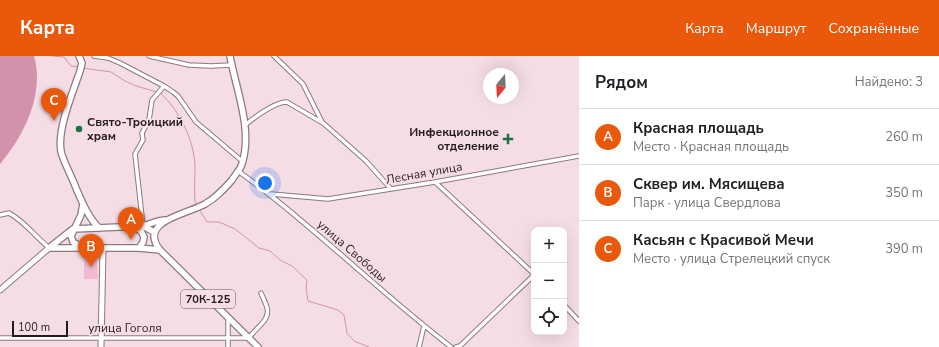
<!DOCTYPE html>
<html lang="ru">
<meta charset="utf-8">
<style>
:root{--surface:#fff;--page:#f2f2f2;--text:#202124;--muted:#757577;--line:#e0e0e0;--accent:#ea580c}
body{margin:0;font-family:"Nunito Sans",sans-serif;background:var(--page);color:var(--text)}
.controls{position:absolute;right:12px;bottom:12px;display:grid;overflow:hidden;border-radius:8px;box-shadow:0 4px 16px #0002}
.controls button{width:36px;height:36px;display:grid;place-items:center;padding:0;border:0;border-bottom:1px solid var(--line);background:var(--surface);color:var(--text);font:20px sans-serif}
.compass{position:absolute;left:483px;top:12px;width:36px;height:36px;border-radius:50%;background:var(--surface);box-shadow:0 4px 16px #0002;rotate:198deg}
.scale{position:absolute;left:12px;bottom:10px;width:56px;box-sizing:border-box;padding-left:4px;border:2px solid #241c1f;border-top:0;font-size:11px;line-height:14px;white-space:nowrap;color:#241c1f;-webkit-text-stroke:3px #f5dde5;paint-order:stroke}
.you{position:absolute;left:265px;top:127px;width:14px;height:14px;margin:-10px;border:3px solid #fff;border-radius:50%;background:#1a73e8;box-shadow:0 0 0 6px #1a73e833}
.badge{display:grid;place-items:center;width:26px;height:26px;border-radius:50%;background:var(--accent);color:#fff;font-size:13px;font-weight:700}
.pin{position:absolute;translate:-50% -33px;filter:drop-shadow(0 1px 2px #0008)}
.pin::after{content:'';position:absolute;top:21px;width:14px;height:12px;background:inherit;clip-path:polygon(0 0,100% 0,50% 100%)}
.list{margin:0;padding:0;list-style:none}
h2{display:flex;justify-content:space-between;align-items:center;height:52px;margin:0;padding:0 16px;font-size:17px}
h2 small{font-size:13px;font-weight:400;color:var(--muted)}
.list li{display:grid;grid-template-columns:26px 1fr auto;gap:12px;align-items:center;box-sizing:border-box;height:56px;padding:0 16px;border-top:1px solid var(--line)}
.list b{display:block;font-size:15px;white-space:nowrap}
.list p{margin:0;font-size:13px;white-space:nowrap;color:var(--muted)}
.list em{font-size:13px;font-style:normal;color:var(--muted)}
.icon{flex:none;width:22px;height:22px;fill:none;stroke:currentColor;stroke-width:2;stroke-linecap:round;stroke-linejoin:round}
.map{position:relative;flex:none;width:579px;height:291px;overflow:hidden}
header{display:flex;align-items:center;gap:24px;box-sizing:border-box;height:56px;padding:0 20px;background:var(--accent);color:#fff}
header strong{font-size:19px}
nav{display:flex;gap:22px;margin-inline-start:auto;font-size:14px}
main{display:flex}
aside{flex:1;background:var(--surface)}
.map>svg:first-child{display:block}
.green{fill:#f2bad0}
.water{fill:#d392ac}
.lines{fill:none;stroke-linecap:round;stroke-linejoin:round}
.stream{stroke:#d392ac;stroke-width:1}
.street-casing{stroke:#8e7880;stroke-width:5.5}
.secondary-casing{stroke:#8e7880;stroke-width:7}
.primary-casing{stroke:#8e7880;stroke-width:8}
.street{stroke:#fff;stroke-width:3.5}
.secondary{stroke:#fff;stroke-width:5}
.primary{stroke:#fff;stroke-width:5.5}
.poi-dot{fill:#1d7042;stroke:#f5dde5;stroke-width:1.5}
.labels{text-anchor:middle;stroke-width:3.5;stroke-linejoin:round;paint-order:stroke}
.shield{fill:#f5dde5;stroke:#63565a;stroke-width:1}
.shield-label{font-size:11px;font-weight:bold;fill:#241c1f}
.poi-label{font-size:12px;font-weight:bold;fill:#241c1f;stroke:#f5dde5;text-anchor:start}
.street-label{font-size:12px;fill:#241c1f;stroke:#f5dde5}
</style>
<header>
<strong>Карта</strong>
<nav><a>Карта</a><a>Маршрут</a><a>Сохранённые</a></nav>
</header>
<main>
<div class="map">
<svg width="579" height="291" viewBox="0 0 579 291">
<rect width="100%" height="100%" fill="#f5dde5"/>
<path class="green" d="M84,200h13l1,23h-14z"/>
<path class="water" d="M0,0h34c11,37 -10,80 -34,108z"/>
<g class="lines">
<path class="stream" d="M52,0l12,1 7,9 7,1
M83,12l28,4 14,9 11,5 21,6
M160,37c19,16 34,47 35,73 0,12 -1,23 0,35l2,4
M199,153l8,13h12l16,7 24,19 11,3 10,9 12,6 15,14 -1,8 2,13 30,9 6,5 3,18 7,8 15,6"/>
<defs>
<path id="street" d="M94,0l14,2 12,5 44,23 9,6 5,4 18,26 46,39
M149,0l40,9 22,1 21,-1
M274,0l29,28 19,38 44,39 25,28
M245,69c10,-8 29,-23 42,-23l34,20
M238,115c75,54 140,120 213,176
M435,126l99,92
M271,138l57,5 107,-17 144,-26
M0,159l9,-2c16,9 26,23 40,35
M143,170l-8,-72 8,-14 -1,-7 7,-13 3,-20 12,-14
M564,249l15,16
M228,263v28
M0,282h249c5,-9 22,-18 18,-30 -1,-5 -4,-10 -6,-15
M419,291l5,-21
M456,291l4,-1 74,-71"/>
<path id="secondary" d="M0,234l49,-42
M101,291l2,-99"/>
<path id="primary" d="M79,0l3,7 -2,8c-7,21 -23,58 -19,80 1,8 12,28 15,37 6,14 12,29 23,40
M230,0c6,34 23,73 12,108 -2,6 -7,11 -10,16 -8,9 -16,18 -27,24 -17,10 -68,17 -45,46l98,97
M143,170l15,-5 7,-1
M134,171l7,4 3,6 -1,5 -4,6
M81,191l-8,-5 -2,-6 10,-21 2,-11
M49,192l24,-19 70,-3 11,6
M49,192h90l21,2"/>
</defs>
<use href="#street" class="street-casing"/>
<use href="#secondary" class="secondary-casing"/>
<use href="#primary" class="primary-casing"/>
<use href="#street" class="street"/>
<use href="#secondary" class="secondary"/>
<use href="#primary" class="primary"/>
</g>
<g class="poi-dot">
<circle cx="79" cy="73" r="4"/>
<path d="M506 77h4v4h4v4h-4v4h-4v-4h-4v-4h4z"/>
</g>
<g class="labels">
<rect class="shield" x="181" y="234" width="54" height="18" rx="3"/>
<g class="shield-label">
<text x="208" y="247">70К-125</text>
</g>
<g class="poi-label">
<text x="87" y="70">Свято-Троицкий<tspan x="87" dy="14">храм</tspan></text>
<text x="499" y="80" text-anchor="end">Инфекционное<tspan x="499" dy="14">отделение</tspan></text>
</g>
<g class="street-label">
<text transform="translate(424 117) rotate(-10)" y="4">Лесная улица</text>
<text transform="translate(352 195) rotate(41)" y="4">улица Свободы</text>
<text x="125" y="276">улица Гоголя</text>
</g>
</g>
</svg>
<div class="controls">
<button>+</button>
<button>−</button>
<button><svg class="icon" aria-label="locate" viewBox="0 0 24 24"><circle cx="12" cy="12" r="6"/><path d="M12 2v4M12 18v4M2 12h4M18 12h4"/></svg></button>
</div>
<svg class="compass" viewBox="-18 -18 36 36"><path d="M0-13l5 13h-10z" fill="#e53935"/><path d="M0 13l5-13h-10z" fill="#757577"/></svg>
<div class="scale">100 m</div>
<div class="you"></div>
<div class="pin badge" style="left:131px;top:184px">A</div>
<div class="pin badge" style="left:91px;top:211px">B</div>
<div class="pin badge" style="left:54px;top:65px">C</div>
</div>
<aside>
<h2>Рядом<small>Найдено: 3</small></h2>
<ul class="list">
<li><span class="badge">A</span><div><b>Красная площадь</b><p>Место · Красная площадь</p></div><em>260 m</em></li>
<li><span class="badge">B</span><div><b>Сквер им. Мясищева</b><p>Парк · улица Свердлова</p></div><em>350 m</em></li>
<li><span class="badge">C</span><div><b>Касьян с Красивой Мечи</b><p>Место · улица Стрелецкий спуск</p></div><em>390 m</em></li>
</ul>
</aside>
</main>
